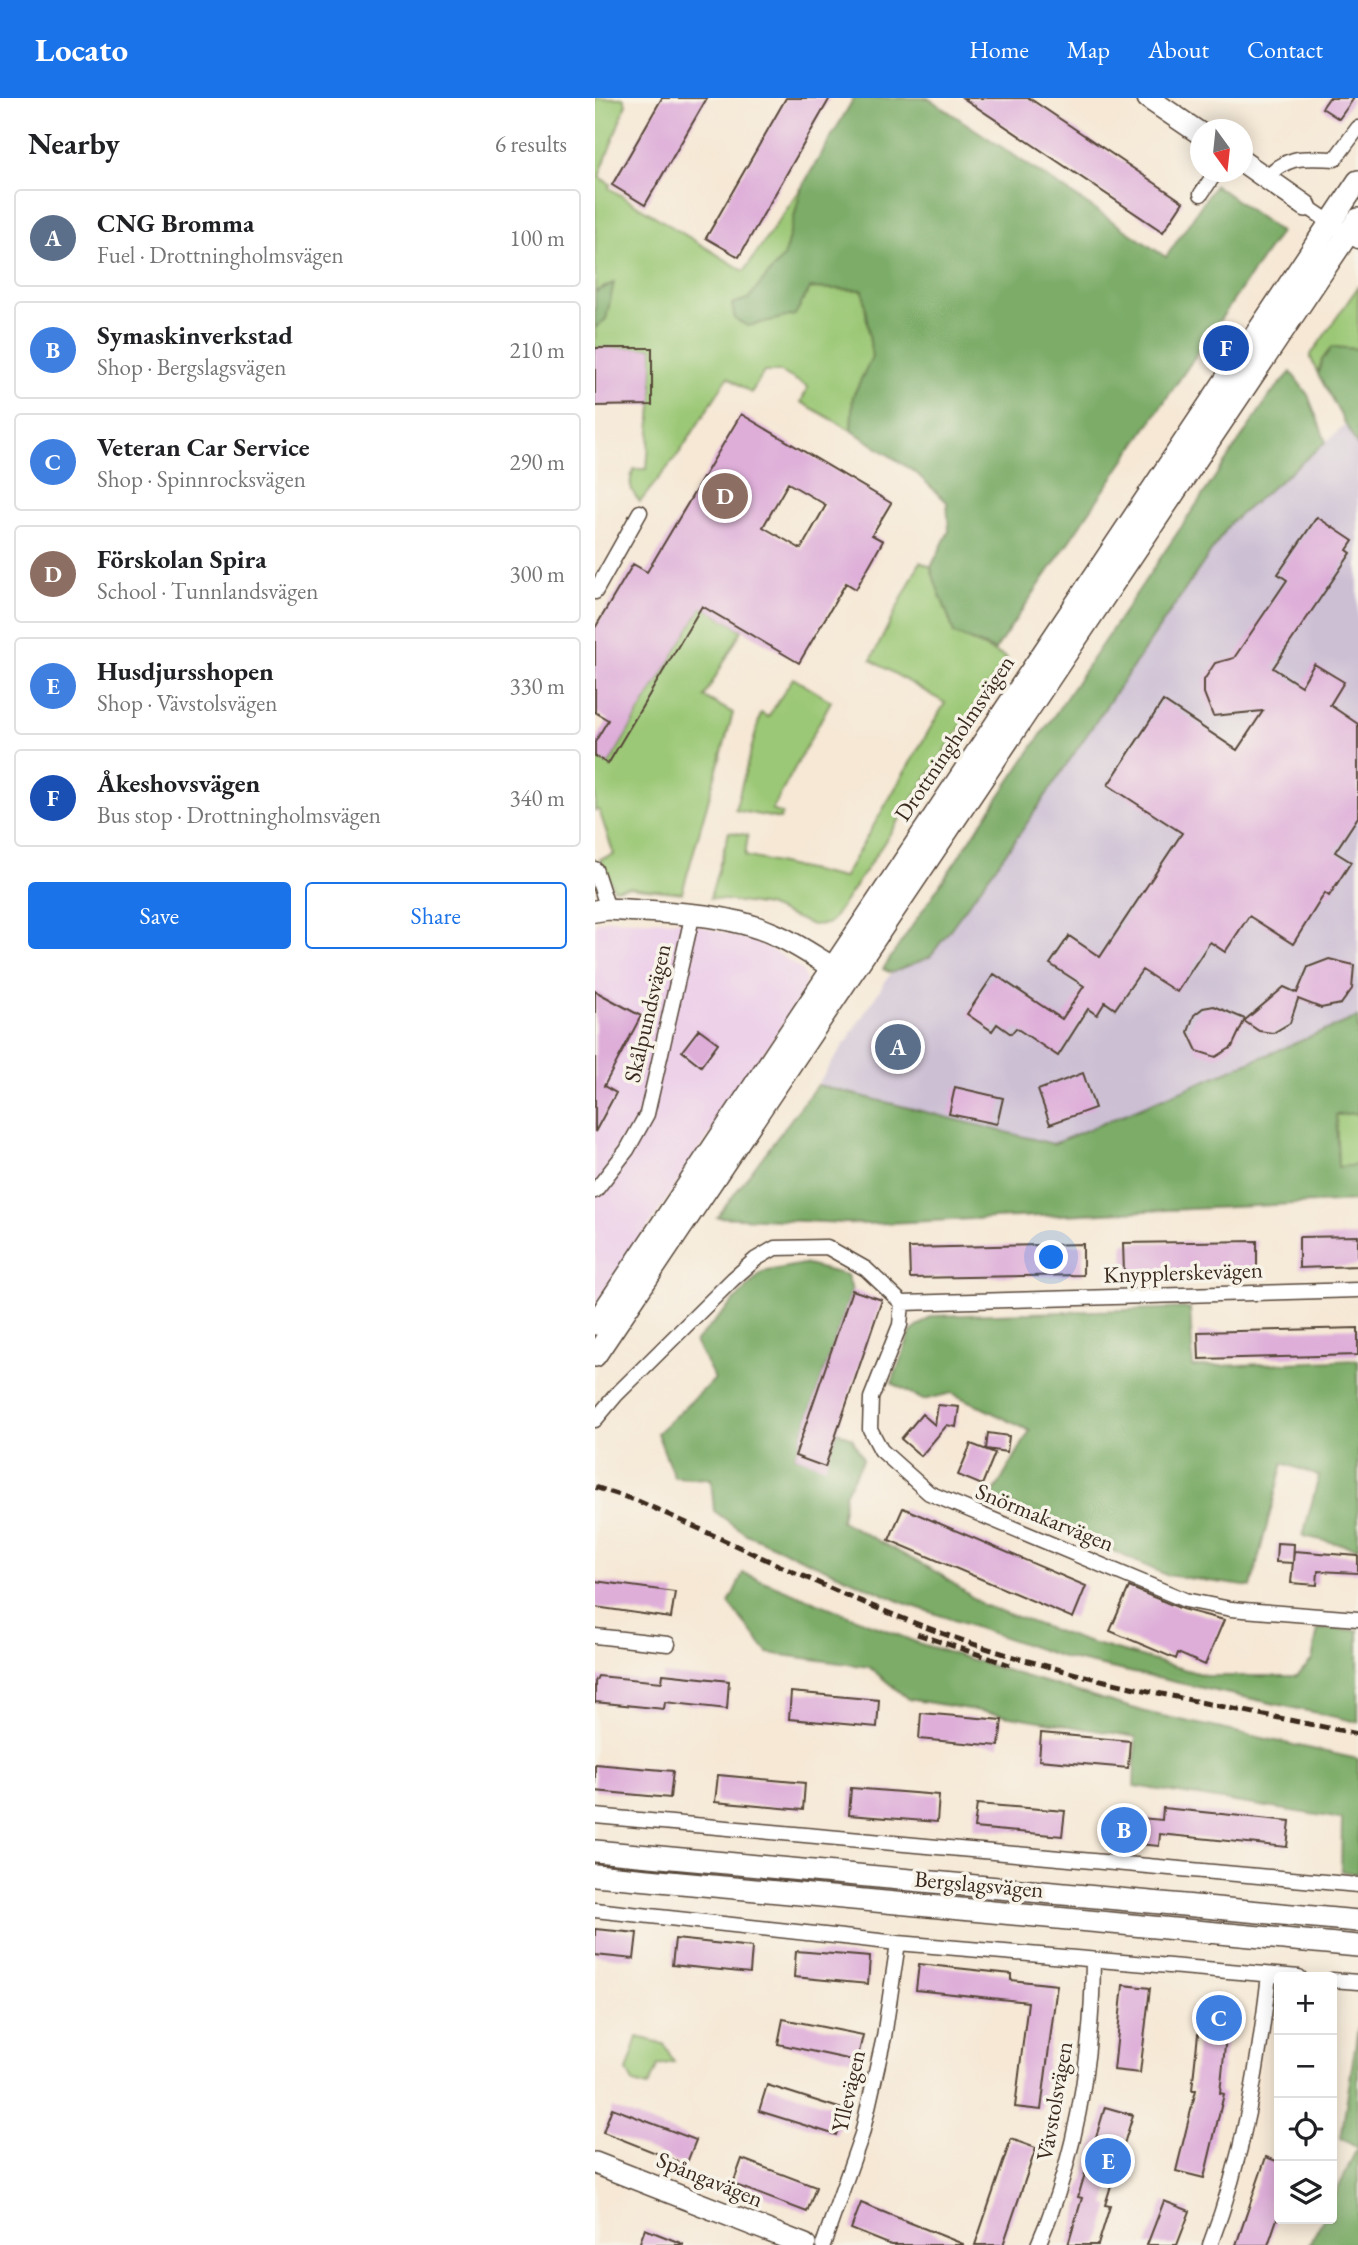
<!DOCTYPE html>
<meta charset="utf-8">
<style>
:root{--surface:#fff;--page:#f6f6f6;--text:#202124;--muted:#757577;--line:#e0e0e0;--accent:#1a73e8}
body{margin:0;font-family:"EB Garamond",serif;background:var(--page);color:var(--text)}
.controls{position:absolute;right:21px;bottom:21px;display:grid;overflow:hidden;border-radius:7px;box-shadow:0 4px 18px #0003}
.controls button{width:63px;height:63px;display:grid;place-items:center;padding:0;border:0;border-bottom:2px solid var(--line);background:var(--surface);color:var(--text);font:35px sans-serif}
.compass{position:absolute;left:595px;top:21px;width:63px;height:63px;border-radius:50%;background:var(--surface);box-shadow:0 4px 18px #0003;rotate:165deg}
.you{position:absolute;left:457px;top:1160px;width:24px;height:24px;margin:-18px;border:5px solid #fff;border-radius:50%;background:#1a73e8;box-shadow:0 0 0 10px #1a73e833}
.badge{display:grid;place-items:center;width:46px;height:46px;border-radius:50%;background:var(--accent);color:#fff;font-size:23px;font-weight:700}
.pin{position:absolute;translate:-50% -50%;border:4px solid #fff;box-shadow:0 2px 7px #0006}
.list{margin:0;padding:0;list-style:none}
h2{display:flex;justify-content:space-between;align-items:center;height:91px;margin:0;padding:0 28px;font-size:30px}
h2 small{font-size:23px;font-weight:400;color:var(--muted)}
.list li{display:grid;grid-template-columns:46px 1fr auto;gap:21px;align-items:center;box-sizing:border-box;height:98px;margin:0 14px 14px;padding:0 14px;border:2px solid var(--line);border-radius:7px}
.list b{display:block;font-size:26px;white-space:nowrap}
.list p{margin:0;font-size:23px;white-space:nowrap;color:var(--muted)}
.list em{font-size:23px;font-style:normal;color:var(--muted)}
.actions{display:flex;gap:14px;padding:21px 28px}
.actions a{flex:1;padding:16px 0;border:2px solid var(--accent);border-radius:7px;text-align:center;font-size:24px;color:var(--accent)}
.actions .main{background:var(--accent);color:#fff}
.icon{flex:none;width:38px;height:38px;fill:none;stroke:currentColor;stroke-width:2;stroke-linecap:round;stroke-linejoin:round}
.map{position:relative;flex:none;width:763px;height:2147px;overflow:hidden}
header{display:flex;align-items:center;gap:42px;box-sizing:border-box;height:98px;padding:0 35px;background:var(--accent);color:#fff}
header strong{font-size:33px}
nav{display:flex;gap:38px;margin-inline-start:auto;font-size:24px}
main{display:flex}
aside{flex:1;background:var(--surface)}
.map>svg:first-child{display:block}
.built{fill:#edd1e9}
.industrial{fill:#ccbfd4}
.green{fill:#9bc876;stroke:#6b794a;stroke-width:2}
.forest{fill:#7cac67;stroke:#5c6b42;stroke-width:2}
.building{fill:#deaed9;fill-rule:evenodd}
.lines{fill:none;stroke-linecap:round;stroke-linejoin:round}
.street-casing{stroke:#574639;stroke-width:17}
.secondary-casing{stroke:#574639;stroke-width:24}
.street{stroke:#fff;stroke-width:14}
.secondary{stroke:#fff;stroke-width:21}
.rail{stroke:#3b2a1e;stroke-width:5;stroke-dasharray:10 5;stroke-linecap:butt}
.labels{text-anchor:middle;stroke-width:7;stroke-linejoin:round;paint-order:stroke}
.street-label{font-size:23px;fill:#3b2a1e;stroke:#f7f3e8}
</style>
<header>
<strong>Locato</strong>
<nav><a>Home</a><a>Map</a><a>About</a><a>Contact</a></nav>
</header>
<main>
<aside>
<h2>Nearby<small>6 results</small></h2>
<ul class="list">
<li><span class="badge" style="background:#5c6f8a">A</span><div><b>CNG Bromma</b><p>Fuel · Drottningholmsvägen</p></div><em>100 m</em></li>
<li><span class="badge" style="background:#3f7fe0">B</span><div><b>Symaskinverkstad</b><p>Shop · Bergslagsvägen</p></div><em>210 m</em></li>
<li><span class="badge" style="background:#3f7fe0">C</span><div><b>Veteran Car Service</b><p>Shop · Spinnrocksvägen</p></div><em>290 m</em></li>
<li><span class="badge" style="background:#8d6e63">D</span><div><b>Förskolan Spira</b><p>School · Tunnlandsvägen</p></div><em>300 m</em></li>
<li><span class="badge" style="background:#3f7fe0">E</span><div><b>Husdjursshopen</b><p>Shop · Vävstolsvägen</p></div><em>330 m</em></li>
<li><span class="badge" style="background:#1a4fb4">F</span><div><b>Åkeshovsvägen</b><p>Bus stop · Drottningholmsvägen</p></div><em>340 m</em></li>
</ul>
<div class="actions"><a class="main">Save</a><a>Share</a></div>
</aside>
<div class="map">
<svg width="763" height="2147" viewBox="0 0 763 2147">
<rect width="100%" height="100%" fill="#f7f3e8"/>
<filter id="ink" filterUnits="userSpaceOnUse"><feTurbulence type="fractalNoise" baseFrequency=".0143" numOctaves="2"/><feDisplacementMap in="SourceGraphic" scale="14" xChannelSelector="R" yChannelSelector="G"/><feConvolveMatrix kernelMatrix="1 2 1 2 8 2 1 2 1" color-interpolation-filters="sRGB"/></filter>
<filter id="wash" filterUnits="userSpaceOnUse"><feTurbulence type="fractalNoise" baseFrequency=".00686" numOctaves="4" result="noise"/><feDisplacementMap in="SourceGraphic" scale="28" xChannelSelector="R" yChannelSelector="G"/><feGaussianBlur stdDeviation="1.57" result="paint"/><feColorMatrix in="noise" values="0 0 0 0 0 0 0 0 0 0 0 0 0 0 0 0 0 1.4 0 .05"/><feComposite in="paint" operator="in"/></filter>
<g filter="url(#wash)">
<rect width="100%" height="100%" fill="#f6e8d5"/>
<path class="built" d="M13,821l75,2 70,20 28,14 22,16 3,10 -1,10 -210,316v-384z"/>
<path class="industrial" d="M751,327l12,22v570l-305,127 -236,-59 74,-112 39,-16 91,-125 210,-310z"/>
<path class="green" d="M0,0h29l2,6 -27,73 11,7 -1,4 135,83 58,-84 -18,69 -36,43 -15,5 2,15 13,7 62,-38 53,2 9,67 -19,39 -2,34 -50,-28 7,-15 -27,-15h-17l-13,21 -23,-16 -48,75 -40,50c-10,-11 -12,-19 -6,-33h13l5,-64v-57h-57v-20l11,-9 7,-36 -18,9z
M763,189v62l-26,-2 -10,13 -4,14 -8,-18z
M325,464l11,5c5,23 17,43 23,66l53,25 -174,261 -6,5 -15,1 -45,-19 -57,-8 19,-66 19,3 -3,21 98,22 102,-175 -74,-43z
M107,508l40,24 -38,67 29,16 -51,180 -54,-6 -14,2 -14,-30 14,-4 -15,-45 -4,1v-55l14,8z
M198,580l38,23 -59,109 10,4 -2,5 -45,-9 26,-97 7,4z
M763,1015v52l-20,2 -2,-52z
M43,1939l26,7 10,18 -16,3 -10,22 -15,-4 -6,-12z"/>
<path class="forest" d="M259,0h74l238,159 49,-72 65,47 -285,418 -41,-16c-6,-24 -18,-44 -23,-67l18,-36 -2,-29 -31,-29 -65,-43 2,-34 19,-39 -9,-67 -53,-2 -15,27 -47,11 -13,-7 -3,-15 16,-5 36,-43 18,-69z
M19,185l-8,36 -11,9v-36z
M737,249l26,2v98l-40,-73 4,-14z
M696,274l17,23 18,47 -95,80 -210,310 -91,125 -39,16 -8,-4 388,-575z
M763,919v96l-22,2 2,52 20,-2v36l-492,23 -149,-7 100,-132 236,59z
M208,1166l44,11 5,15 -57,166 30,10 12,-35 15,7 11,21 -18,35 -4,27 99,53 43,31 101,36 124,35h89l15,-16 6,-31 40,1v92l-293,-64 -161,-55 -158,-69 -32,-23 -3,-32 -37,-2 -17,-44 58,-54 -20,-37 67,-70z
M595,1210l3,59 165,-7v188l-55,-12 16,-60 -36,-13 -32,124 -85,-12 -174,-79 38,-65 -78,-38 -29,7 -31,-17 19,-51 21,-16z
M148,1475l175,70 106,33 125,37 209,46v115l-17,-3 1,-52 -208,-33 2,-49 -228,-38 -39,-32 -101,-14 -39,-50z
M763,1929v218h-49l14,-26h9v-17l25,-54 -16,-10z"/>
<g id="blocks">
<path class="building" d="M67,0h45l-62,107 -33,-20z
M191,0h44l-91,159 -33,-19z
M368,0h66l154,104 -20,30z
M734,0h25l-15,21 -17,-11z
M0,250h57v57l-57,1z
M146,316l150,89 -19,32 11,6 -27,48 -10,-6 -47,80 -97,-57 -94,158 -13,-8v-14l13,-22 -13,-8v-84l38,-64 14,8zM193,385l38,22 -25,44 -38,-22z
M722,419l36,24 -6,9 4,3 -78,115 28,18 13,-22 30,18 -14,23 28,19v93l-23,35 16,10 -22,34 -4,-3 -32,51 -44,-28 -24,36 -15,-10 -33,50 -35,-22 -27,39 -10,-7 -8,13 -9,-6 -30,47 -42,-28 -5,6 -14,-10 -5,7 -25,-17 27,-40 68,45 22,-33 -34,-22 19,-28 31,21 82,-124 -74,-48 55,-84 74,49 26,-39 -50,5 -9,-23v-13l11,-17 19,-5 53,-78 -9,-6z
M734,861l25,6 -2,24 -11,15 -20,4 -23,-9 -8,24 -17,10 -14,-2 -15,-10 40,-34 13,6 11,-26z
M0,893l46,25 -37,70 12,7 -21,39z
M619,908l31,13 -13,28 -16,10 -19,-6 -9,-19 6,-17 9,-7z
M290,929l36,19 -11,20 -35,-18z
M104,931l19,14 -17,23 -19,-15z
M488,975l12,35 -45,16 -12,-34z
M360,989l48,11 -6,26 -48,-10z
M763,1138v30l-59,2v-31z
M662,1143v30l-133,2 -1,-30z
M488,1146v31l-173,3 -1,-30z
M257,1192l30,10 -57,167 -30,-11z
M763,1230v27l-159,4 -1,-27z
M343,1307l21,2 -3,20 -9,-2 -26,31 -20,-17 21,-25 13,11z
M393,1335l21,3 -2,16 -21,-3z
M376,1346l24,9 -13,32 -24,-10z
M308,1410l183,78 -13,32 -184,-78z
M682,1445l17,1 -1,19 -17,-1z
M699,1453l64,5v17l-40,-2 -1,14 -26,-2z
M0,1483l80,11 -4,26 -76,-11z
M534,1489l53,22 42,11 -19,45 -27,-12 -2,6 -66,-28z
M68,1576l66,7 -2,28 -62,-7 -1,7 -69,-7v-20l3,-6 64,6z
M196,1594l88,8 -2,27 -88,-8z
M326,1615l81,7 -3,26 -80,-7z
M446,1635l89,8 -2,27 -89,-8z
M0,1666l78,7 -3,27 -75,-7z
M123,1677l87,8 -2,27 -88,-8z
M256,1690l88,7 -2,27 -88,-7z
M382,1706l88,7 -3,25 -88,-8z
M568,1710l127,13 -3,26 -127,-13 -1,12 -43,-4 2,-26 44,4z
M0,1831l42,4 -3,26 -39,-4z
M80,1841l77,8 -2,26 -78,-8z
M201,1853l74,6 -2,27 -74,-7z
M324,1866l92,10v6l46,5 -16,125 -26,-3 13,-105 -112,-12z
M528,1887l27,3 -10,85 -26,-3z
M606,1908l28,2 -9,85 4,1 -20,84 -28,-7 20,-81h-4z
M188,1921l80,16 -6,26 -79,-17z
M172,1987l78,25 -9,25 -77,-24z
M510,2009l28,8 -28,90 5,1 -12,39h-30l14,-47 -4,-1z
M17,2010l84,32 -10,25 -83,-33z
M416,2041l25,9 -33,97h-28z
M671,2059l13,5v51l-11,32h-32z
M147,2061l74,28 -9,25 -74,-28z
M569,2103l26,10 -13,34h-30z
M266,2105l102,41v1h-72l-40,-16z
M50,2131l38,15v1h-44z"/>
</g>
</g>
<g filter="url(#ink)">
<use href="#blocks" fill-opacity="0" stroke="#574639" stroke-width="2"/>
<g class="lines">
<defs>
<path id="street" d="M672,81c19,-25 39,-21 68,-20l23,-31
M606,96l15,-22
M711,108l52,35
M0,494l45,-80
M0,771l13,40
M0,1093l32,-41 20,-36 46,-201
M307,1205l-2,22 -29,73 -1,31 11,21 48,43 256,107 46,9 127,10
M0,1322l21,-25 117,-116 23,-20 19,-11 52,-1 39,22 36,34 456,-13
M0,1538l73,8
M0,1718l763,69
M0,1812l303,33 401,34
M737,1882l26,2
M228,2147l39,-111 22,-97 14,-94
M443,2147c39,-89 54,-188 55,-284
M615,2147c34,-89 48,-176 59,-270"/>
<path id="secondary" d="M553,0l53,36
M648,64l63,44
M0,813l13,-2c55,4 114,2 166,25 24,10 48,28 71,41
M0,1226l763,-1143
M0,1258l763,-1137
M0,1753l763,70
M0,1777l763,71
M0,2065l210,82"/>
</defs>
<use href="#street" class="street-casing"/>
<use href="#secondary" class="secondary-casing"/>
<use href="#street" class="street"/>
<use href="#secondary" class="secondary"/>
<path class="rail" d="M0,1389l43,14c110,49 219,104 332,142 126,42 259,64 388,91
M322,1536l93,31"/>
</g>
</g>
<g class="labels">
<g class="street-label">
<text transform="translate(359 640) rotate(-56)" y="8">Drottningholmsvägen</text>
<text transform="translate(52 915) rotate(-77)" y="8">Skålpundsvägen</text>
<text transform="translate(588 1174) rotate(-2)" y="8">Knypplerskevägen</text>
<text transform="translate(450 1419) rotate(22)" y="8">Snörmakarvägen</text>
<text transform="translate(384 1786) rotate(5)" y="8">Bergslagsvägen</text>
<text transform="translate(253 1993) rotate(-77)" y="8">Yllevägen</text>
<text transform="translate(459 2003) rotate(-80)" y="8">Vävstolsvägen</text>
<text transform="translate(115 2081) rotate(22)" y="8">Spångavägen</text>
</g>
</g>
</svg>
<div class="controls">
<button>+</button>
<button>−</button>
<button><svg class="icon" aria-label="locate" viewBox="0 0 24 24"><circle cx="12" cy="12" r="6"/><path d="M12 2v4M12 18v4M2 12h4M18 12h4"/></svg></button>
<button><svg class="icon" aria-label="layers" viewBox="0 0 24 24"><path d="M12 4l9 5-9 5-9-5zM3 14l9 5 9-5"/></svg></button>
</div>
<svg class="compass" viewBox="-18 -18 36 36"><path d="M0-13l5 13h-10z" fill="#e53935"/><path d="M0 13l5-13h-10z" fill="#757577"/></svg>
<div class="you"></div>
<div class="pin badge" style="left:303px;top:949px;background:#5c6f8a">A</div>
<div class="pin badge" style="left:529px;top:1732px;background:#3f7fe0">B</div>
<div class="pin badge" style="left:624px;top:1920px;background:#3f7fe0">C</div>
<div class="pin badge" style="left:130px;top:398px;background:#8d6e63">D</div>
<div class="pin badge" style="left:513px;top:2063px;background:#3f7fe0">E</div>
<div class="pin badge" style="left:631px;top:250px;background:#1a4fb4">F</div>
</div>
</main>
